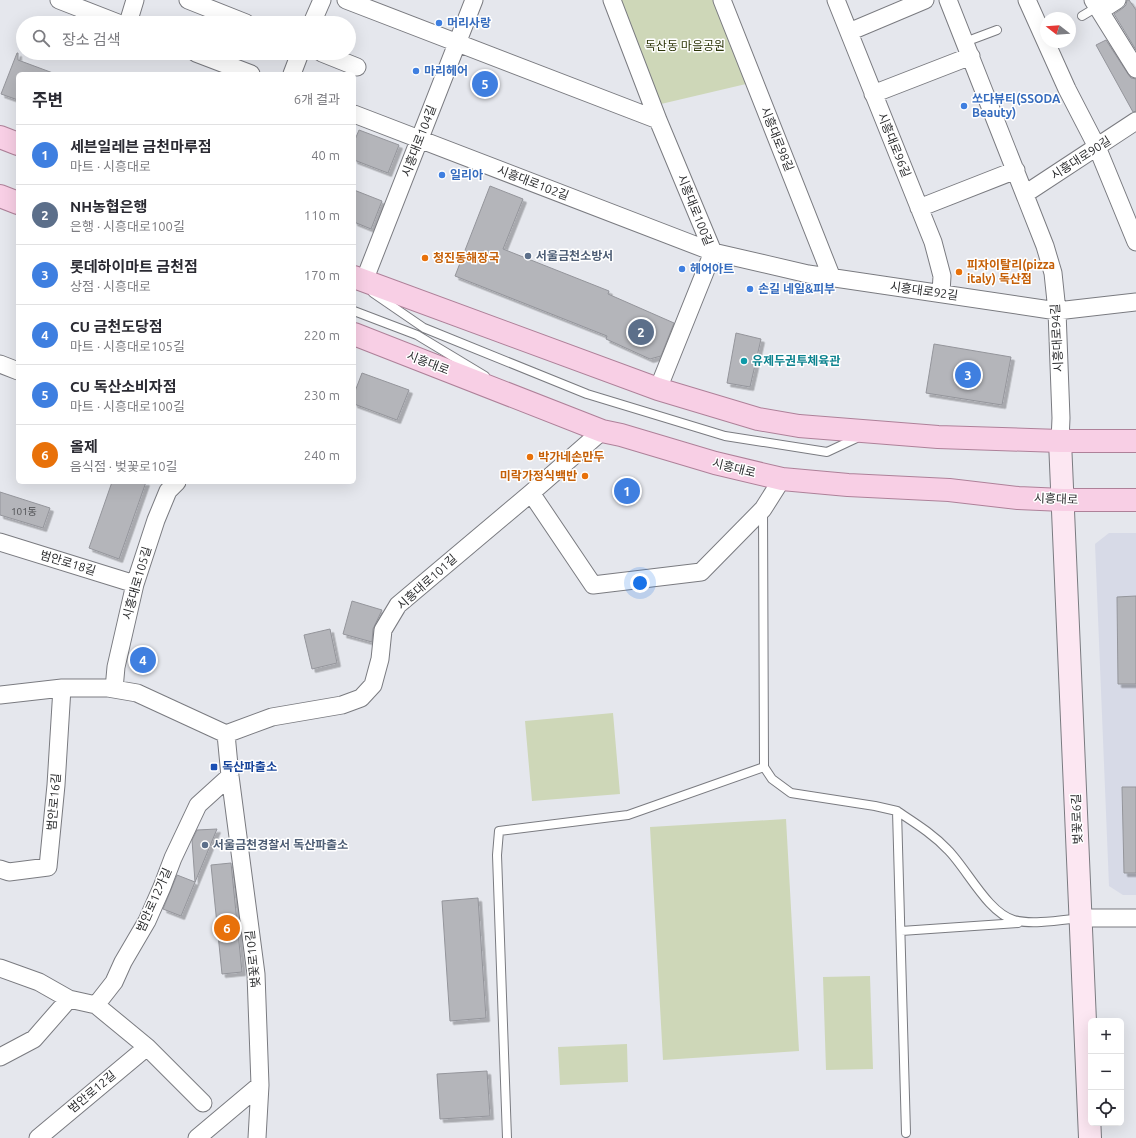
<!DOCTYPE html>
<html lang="ko">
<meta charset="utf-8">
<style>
:root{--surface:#fff;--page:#f7f7f7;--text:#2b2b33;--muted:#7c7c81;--line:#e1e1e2;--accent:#ba4eaf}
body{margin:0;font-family:Ubuntu,"Noto Sans KR",sans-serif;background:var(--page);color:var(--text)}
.controls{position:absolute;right:12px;bottom:12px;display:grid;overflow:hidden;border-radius:6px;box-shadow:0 4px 16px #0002}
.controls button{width:36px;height:36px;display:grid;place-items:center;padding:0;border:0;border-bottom:1px solid var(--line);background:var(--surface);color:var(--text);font:20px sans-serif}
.compass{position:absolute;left:1040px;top:12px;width:36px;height:36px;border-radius:50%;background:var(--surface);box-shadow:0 4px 16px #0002;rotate:287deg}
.you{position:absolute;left:640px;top:583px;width:14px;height:14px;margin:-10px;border:3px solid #fff;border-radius:50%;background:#1a73e8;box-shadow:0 0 0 6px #1a73e833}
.badge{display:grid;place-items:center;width:26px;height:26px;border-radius:50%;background:var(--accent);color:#fff;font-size:13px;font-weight:700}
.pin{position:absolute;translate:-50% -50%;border:2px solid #fff;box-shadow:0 1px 4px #0006}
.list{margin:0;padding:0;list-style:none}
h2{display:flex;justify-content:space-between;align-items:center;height:52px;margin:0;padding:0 16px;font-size:17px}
h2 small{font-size:13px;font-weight:400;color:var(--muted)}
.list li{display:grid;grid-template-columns:26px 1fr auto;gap:12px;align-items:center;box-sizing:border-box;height:60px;padding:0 16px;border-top:1px solid var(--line)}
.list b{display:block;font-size:15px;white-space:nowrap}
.list p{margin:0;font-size:13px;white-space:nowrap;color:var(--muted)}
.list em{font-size:13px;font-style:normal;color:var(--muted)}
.icon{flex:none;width:22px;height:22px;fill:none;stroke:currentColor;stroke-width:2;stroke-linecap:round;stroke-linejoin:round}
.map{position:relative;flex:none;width:1136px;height:1138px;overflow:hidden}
.search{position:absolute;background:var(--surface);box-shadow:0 4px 16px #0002;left:16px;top:16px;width:340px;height:44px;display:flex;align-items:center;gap:10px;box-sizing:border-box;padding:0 14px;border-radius:22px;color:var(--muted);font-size:15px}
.panel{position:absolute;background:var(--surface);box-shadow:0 4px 16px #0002;left:16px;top:72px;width:340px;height:412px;border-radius:6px}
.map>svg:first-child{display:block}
.built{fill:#d7dae7}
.green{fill:#ced7b8}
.building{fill:#b4b5ba;stroke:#94959b;filter:url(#shadow)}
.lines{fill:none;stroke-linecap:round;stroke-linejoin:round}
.lane-casing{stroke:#7a7b80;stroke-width:10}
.street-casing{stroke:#7a7b80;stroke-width:19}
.secondary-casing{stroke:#7a7b80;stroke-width:24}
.primary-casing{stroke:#ae8199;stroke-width:24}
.lane{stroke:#fff;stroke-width:8}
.street{stroke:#fff;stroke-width:17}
.secondary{stroke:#fce7f2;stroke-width:22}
.primary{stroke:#f8cfe5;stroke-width:22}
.shop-dot{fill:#3f7fe0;stroke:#fff;stroke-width:1.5}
.service-dot{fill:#5c6f8a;stroke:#fff;stroke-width:1.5}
.food-dot{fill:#e8710a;stroke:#fff;stroke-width:1.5}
.culture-dot{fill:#0f9aa8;stroke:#fff;stroke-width:1.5}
.transit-dot{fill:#1a4fb4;stroke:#fff;stroke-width:1.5}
.labels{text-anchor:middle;stroke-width:3;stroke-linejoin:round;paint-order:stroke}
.number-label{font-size:10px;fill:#4d4e51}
.shop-label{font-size:12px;font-weight:bold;fill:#366cbe;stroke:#fff;text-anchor:start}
.park-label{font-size:12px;fill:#2d3609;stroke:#fff}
.street-label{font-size:12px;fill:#2b2c2e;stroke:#fff}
.service-label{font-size:12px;font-weight:bold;fill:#4e5e75;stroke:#fff;text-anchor:start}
.food-label{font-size:12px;font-weight:bold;fill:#c56008;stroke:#fff;text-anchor:start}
.culture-label{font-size:12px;font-weight:bold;fill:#0d838f;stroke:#fff;text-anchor:start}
.transit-label{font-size:12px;font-weight:bold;fill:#164399;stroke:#fff;text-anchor:start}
</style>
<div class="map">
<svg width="1136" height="1138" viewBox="0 0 1136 1138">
<defs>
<filter id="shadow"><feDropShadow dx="3.5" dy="3.5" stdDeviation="0" flood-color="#0004"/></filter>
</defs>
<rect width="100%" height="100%" fill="#e5e7ed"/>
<path class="built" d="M1109,533h27v362h-13l-14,-9 -14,-342z"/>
<path class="green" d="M620,0h93l33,84 -85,20z
M613,713l7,81 -88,7 -7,-80z
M786,819l13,232 -136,9 -13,-233z
M870,976l3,93 -47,1 -3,-93z
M627,1044l1,38 -68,3 -2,-38z"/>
<path class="building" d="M1127,0h2l7,10v40l-22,-36 9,-6 3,-3z
M1106,40l22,34 3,4 5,1v32l-3,1 -37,-67z
M17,53h1v7l35,13v1h-35v26l-17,-6z
M359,130l40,15 -11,28 -34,-13v-18z
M490,186l33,13 -20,50 106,42 -1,3 66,29 -13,33 -11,3 -44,-20 1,-3 -152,-60z
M354,190l28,11 -11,28 -17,-7z
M736,333l25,6 -11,48 -23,-4z
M934,344l77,13 -9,48 -76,-12z
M362,373l47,17 -12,30 -43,-16v-10z
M112,482h34l-27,77 -30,-11z
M0,492l50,16 -7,20 -43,-13z
M1136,596v88h-18l-1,-87z
M352,601l30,9 -9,19 -1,13 -29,-8z
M330,629l7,34 -25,6 -8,-34z
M1122,787h14v86h-12z
M217,829l-36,87 -18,-7 14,-34 18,7 -3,-42 5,-10z
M231,863l11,109 -20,2 -11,-109z
M478,898l8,120 -36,3 -8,-120z
M487,1071l3,45 -50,3 -3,-45z"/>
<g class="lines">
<defs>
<path id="lane" d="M1082,16l15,-9
M965,42l32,-12
M373,293l51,35 163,66 138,42 102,16 32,-15
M354,311l63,24 68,41
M764,767l8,12 19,14 84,13 22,5 9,322
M897,811c18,12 36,23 51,39 19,19 40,63 66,70 17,5 48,0 67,-2
M901,931l117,-8
M507,1138l-10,-283 2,-24 129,-16 136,-48 -1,-257"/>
<path id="street" d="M59,0l59,23
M188,0l58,23
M346,0l312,120
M612,0l46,120 55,132 -55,137
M722,0l110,278
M836,0l97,242 9,34 -1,17
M948,0l97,246 8,27 4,38 4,107 -1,23
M1027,0l40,89 30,58 39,95
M1093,0l43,69
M1100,11l17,-11
M128,23l7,-23
M312,23l10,-23
M849,32l76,-32
M196,53l55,21
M322,53l35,14
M292,74l8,-21
M873,94l98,-38
M354,114l359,138 95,22 249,37 79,-9
M1025,194l111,-73
M919,208l97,-38
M364,281l110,-281
M0,364l18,7
M531,493l62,92 108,-13 62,-63 19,-30
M0,542l135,42
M114,689l2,-22 19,-83 21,-64 12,-29 9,-9
M0,695l62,-7h46l29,5 89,41
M226,734l46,-17 70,-12 19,-7 12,-13 7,-26 3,-29 15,-25 133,-112 71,-62
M226,734l4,42 26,198 4,111 -3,53
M0,869l9,3 39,-5 8,-82 6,-97
M1081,918h55
M0,968l39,14 30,17
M96,1005l51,42 56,56
M0,1057l34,-18 35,-40 27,6 18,-23 9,-20 24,-41 15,-34 11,-29 25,-53 32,-29
M38,1138l109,-91
M197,1138l63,-53"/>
<path id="secondary" d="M1060,441l30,697"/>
<path id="primary" d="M0,137l18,7
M0,196l18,7
M354,277l304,112 100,30 41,7 139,11 122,4h76
M354,334l248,97 19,4 94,28 67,16 66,6 101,5 69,8 45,2h73"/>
</defs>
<use href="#lane" class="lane-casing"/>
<use href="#street" class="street-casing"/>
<use href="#secondary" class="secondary-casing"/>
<use href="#primary" class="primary-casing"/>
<use href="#lane" class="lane"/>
<use href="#street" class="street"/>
<use href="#secondary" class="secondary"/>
<use href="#primary" class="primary"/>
</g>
<g class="shop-dot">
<circle cx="439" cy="23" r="4"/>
<circle cx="416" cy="71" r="4"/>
<circle cx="964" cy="106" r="4"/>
<circle cx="442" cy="175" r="4"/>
<circle cx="682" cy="269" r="4"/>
<circle cx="750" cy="289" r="4"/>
</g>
<g class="service-dot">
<circle cx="528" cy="256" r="4"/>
<circle cx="205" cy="845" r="4"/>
</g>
<g class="food-dot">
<circle cx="425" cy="258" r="4"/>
<circle cx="959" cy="272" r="4"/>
<circle cx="530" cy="457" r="4"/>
<circle cx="585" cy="476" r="4"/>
</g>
<circle class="culture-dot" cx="744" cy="361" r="4"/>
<rect class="transit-dot" x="210" y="763" width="8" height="8" rx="2"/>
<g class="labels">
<g class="number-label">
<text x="24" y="515">101동</text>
</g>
<g class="shop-label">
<text x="447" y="27">머리사랑</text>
<text x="424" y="75">마리헤어</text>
<text x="972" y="103">쏘다뷰티(SSODA<tspan x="972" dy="14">Beauty)</tspan></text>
<text x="450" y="179">일리아</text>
<text x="690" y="273">헤어아트</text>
<text x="758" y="293">손길 네일&amp;피부</text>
</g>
<g class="park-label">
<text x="685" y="50">독산동 마을공원</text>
</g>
<g class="street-label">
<text transform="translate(777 139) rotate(68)" y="4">시흥대로98길</text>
<text transform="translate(419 141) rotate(-69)" y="4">시흥대로104길</text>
<text transform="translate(894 145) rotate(68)" y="4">시흥대로96길</text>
<text transform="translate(1081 158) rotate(-33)" y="4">시흥대로90길</text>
<text transform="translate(533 183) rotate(21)" y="4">시흥대로102길</text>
<text transform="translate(695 210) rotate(68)" y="4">시흥대로100길</text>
<text transform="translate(924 291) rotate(8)" y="4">시흥대로92길</text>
<text transform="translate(1057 338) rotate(-93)" y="4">시흥대로94길</text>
<text transform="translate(428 363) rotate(21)" y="4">시흥대로</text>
<text transform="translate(734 468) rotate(14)" y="4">시흥대로</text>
<text transform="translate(1056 499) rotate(2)" y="4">시흥대로</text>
<text transform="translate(68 563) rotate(17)" y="4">범안로18길</text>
<text transform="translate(427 582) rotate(-42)" y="4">시흥대로101길</text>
<text transform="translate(137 583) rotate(-74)" y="4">시흥대로105길</text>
<text transform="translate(54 802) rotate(-85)" y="4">범안로16길</text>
<text transform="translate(1077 819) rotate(-92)" y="4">벚꽃로6길</text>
<text transform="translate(154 900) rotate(-66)" y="4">범안로12가길</text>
<text transform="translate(253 959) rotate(-96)" y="4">벚꽃로10길</text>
<text transform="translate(92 1092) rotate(-40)" y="4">범안로12길</text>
</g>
<g class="service-label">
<text x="536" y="260">서울금천소방서</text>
<text x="213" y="849">서울금천경찰서 독산파출소</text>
</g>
<g class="food-label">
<text x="433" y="262">청진동해장국</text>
<text x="967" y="269">피자이탈리(pizza<tspan x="967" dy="14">italy) 독산점</tspan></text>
<text x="538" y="461">박가네손만두</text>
<text x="577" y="480" text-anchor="end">미락가정식백반</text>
</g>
<g class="culture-label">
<text x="752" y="365">유제두권투체육관</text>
</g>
<g class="transit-label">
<text x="222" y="771">독산파출소</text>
</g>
</g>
</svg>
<div class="controls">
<button>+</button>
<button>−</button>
<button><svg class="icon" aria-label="locate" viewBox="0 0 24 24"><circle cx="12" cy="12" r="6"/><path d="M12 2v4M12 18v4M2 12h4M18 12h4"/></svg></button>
</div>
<svg class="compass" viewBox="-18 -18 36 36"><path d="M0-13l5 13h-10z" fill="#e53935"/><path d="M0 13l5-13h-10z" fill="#7c7c81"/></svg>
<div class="you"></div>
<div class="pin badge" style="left:627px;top:491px;background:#3f7fe0">1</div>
<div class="pin badge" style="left:641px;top:332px;background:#5c6f8a">2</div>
<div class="pin badge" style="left:968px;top:375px;background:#3f7fe0">3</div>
<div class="pin badge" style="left:143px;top:660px;background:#3f7fe0">4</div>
<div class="pin badge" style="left:485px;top:84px;background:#3f7fe0">5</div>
<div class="pin badge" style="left:227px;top:928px;background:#e8710a">6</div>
<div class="search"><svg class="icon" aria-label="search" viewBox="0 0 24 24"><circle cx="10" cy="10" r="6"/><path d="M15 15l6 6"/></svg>장소 검색</div>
<section class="panel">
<h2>주변<small>6개 결과</small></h2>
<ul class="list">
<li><span class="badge" style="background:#3f7fe0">1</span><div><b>세븐일레븐 금천마루점</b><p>마트 · 시흥대로</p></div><em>40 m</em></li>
<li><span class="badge" style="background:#5c6f8a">2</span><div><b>NH농협은행</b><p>은행 · 시흥대로100길</p></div><em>110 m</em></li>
<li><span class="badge" style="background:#3f7fe0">3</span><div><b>롯데하이마트 금천점</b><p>상점 · 시흥대로</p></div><em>170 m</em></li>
<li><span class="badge" style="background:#3f7fe0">4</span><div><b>CU 금천도당점</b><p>마트 · 시흥대로105길</p></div><em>220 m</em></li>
<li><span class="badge" style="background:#3f7fe0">5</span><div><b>CU 독산소비자점</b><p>마트 · 시흥대로100길</p></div><em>230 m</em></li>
<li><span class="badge" style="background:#e8710a">6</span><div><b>올제</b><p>음식점 · 벚꽃로10길</p></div><em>240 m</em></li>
</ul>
</section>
</div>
